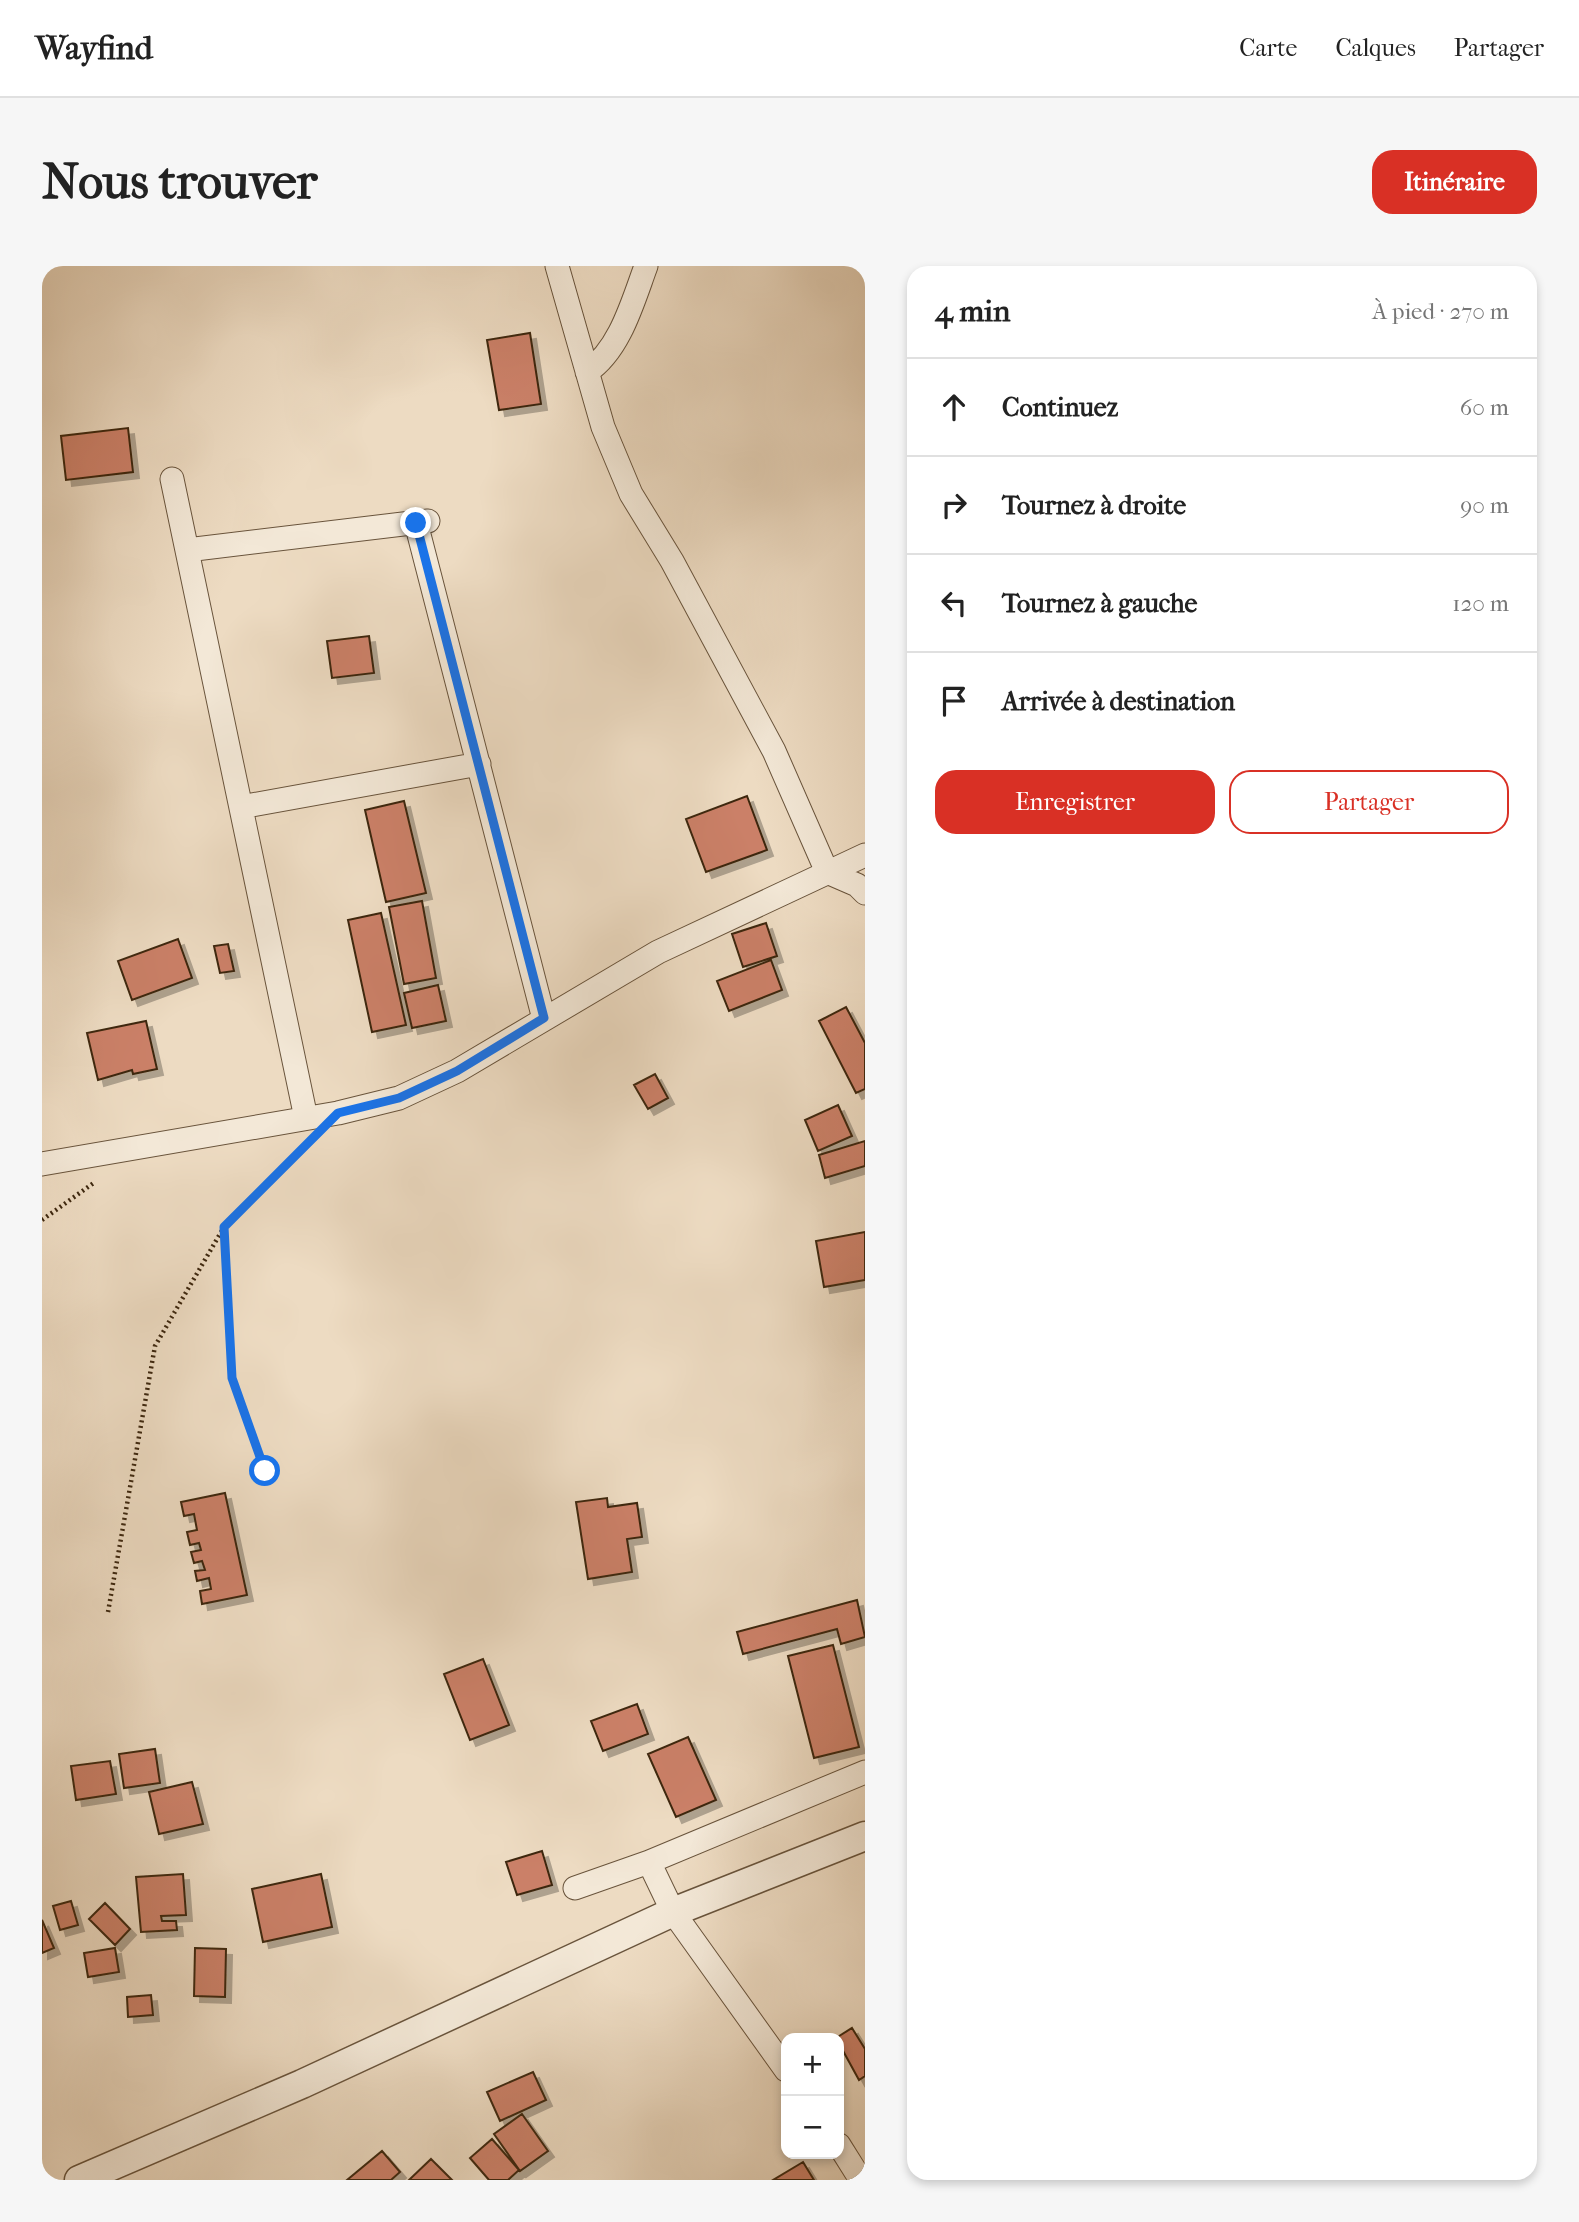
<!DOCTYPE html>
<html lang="fr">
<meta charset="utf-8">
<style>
:root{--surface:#fff;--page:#f6f6f6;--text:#222;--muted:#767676;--line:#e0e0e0;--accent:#d93025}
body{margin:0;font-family:"IM FELL French Canon",serif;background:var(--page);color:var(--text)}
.controls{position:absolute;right:21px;bottom:21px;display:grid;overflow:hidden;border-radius:14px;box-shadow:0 4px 10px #0003}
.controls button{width:63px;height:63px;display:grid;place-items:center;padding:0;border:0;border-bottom:2px solid var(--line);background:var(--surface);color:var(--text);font:35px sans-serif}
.stop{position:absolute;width:21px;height:21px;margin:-16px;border:5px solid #1a73e8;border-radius:50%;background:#fff}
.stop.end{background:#1a73e8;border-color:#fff;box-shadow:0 2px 7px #0008}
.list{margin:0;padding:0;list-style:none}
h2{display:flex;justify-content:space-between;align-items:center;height:91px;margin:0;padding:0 28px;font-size:30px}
h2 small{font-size:23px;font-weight:400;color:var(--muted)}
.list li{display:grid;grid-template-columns:46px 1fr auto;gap:21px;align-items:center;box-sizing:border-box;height:98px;padding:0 28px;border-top:2px solid var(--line)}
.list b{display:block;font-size:26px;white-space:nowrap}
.list em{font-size:23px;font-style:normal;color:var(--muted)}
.actions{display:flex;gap:14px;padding:21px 28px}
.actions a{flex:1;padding:16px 0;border:2px solid var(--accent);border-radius:21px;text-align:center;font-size:24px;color:var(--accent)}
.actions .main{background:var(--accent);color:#fff}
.icon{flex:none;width:38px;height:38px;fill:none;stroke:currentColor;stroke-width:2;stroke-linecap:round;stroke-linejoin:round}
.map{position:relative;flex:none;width:823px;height:1914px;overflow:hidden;border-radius:21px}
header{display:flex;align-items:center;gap:42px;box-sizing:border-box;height:98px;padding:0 35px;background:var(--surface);border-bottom:2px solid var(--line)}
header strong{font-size:33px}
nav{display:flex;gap:38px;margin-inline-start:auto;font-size:24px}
.intro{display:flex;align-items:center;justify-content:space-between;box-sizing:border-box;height:168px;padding:0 42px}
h1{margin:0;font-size:49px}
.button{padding:18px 32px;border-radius:21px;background:var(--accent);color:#fff;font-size:24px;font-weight:700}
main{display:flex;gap:42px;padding:0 42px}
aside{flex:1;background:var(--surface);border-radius:21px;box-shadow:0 4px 10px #0003}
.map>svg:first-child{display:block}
.building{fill:#cb8067;stroke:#3d270f;stroke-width:2;filter:url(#shadow)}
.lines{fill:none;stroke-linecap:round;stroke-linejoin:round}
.minor-casing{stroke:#69543c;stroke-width:25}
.tertiary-casing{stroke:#69543c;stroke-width:31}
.path{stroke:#3d270f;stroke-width:4.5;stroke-dasharray:2 3.5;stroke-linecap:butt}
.minor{stroke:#f3e8d7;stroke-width:23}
.tertiary{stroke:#f3e8d7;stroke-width:28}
.route{stroke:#1a73e8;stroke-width:9}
</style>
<header>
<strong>Wayfind</strong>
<nav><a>Carte</a><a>Calques</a><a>Partager</a></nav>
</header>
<div class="intro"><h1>Nous trouver</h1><a class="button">Itinéraire</a></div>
<main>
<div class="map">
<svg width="823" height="1914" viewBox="0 0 823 1914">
<defs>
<filter id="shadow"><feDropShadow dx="6" dy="6" stdDeviation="0" flood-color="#0004"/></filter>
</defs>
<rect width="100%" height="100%" fill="#eddbc2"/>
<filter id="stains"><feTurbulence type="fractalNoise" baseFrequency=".00286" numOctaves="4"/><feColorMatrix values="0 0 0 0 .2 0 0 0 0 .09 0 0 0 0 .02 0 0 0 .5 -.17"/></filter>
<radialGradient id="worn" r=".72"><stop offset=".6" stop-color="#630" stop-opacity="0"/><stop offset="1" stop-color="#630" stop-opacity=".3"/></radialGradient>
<path class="building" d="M488,67l11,71 -42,6 -12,-70z
M86,162l5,44 -67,8 -5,-44z
M327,370l5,37 -42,5 -5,-37z
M705,530l20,54 -61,22 -20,-53z
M362,535l22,92 -40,9 -21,-92z
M380,635l14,77 -32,6 -15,-77z
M339,647l25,112 -34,7 -24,-112z
M724,657l11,33 -34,11 -11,-33z
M136,673l14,39 -60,22 -14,-39z
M186,678l6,27 -14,2 -6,-27z
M729,694l11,30 -53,21 -12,-30z
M396,719l8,36 -34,7 -8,-35z
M804,741l19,36v46l-9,4 -37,-72z
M104,755l11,48 -24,5 -1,-4 -34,10 -11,-47z
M613,808l13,24 -20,11 -14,-24z
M796,839l14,31 -34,15 -13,-31z
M823,875v25l-40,12 -6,-23z
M823,966v48l-41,7 -8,-46z
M183,1227l22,102 -45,9 -2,-13 11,-2 -2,-11 -12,3 -2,-10 10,-1 -3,-9 -8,2 -3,-11 10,-2 -2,-7 -9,2 -3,-13 10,-2 -3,-16 -10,2 -3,-14z
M565,1232l1,9 29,-4 5,34 -15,2 5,33 -44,7 -12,-77z
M815,1334l8,37 -24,7 -4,-15 -94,25 -6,-22z
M791,1379l26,102 -45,11 -26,-102z
M441,1393l26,66 -39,15 -26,-66z
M595,1438l11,30 -45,17 -12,-30z
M646,1471l28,63 -40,17 -28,-63z
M113,1483l5,34 -36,5 -5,-34z
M68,1495l6,33 -40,6 -5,-34z
M150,1516l11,42 -44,10 -10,-42z
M500,1585l10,34 -35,10 -11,-33z
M141,1608l3,41 -25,1 1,5h14l1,9 -36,2 -5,-55z
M279,1608l11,53 -69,15 -11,-53z
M29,1635l7,24 -18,5 -7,-24z
M63,1637l25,26 -15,16 -26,-26z
M0,1654l12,28 -12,5z
M73,1682l4,24 -31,5 -4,-24z
M153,1682l31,1 -1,48 -31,-1z
M109,1729l2,20 -25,2 -1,-20z
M810,1762l13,21v27l-6,4 -23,-42z
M491,1806l13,28 -46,21 -13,-29z
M480,1848l26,37 -28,20 -26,-37z
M450,1873l27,31 -11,10h-19l-19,-22z
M340,1885l18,21 -9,8h-44z
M389,1893l21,21h-43z
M761,1896l11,18h-41z"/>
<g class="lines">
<defs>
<path id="minor" d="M515,0l46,161 28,67 41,67 102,190 53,121 30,13 8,8
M545,106c33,-22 46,-71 59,-106
M130,213l134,639
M374,257l128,496
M145,284l241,-29
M199,541l238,-43
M0,898l296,-51 61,-15 58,-27 201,-119 207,-97
M607,1596l24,50 113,158
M533,1622l74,-26 216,-90
M797,1879l22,35"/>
<path id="tertiary" d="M37,1914l223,-96 371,-172 192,-76"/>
</defs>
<use href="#minor" class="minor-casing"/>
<use href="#tertiary" class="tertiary-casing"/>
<path class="path" d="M0,954l53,-38
M182,962l8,150 33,93
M66,1346l47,-266 69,-119 82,-82"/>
<use href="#minor" class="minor"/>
<use href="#tertiary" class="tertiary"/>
</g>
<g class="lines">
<path class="route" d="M223,1205l-33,-93 -8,-151 114,-114 61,-15 58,-27 87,-53 -128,-495"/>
</g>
<rect width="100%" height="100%" filter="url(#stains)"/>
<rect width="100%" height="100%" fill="url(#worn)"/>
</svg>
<div class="controls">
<button>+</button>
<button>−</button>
</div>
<div class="stop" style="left:223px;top:1205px"></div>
<div class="stop end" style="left:374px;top:257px"></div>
</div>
<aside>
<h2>4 min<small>À pied · 270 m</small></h2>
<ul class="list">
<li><svg class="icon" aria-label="ahead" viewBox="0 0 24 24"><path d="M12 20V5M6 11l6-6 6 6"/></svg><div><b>Continuez</b></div><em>60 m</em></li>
<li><svg class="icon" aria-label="right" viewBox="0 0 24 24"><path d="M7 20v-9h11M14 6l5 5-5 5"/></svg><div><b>Tournez à droite</b></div><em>90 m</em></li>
<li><svg class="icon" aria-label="left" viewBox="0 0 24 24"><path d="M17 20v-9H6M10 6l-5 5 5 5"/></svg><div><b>Tournez à gauche</b></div><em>120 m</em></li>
<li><svg class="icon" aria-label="arrive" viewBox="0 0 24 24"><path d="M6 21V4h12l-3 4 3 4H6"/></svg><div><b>Arrivée à destination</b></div></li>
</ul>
<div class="actions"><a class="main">Enregistrer</a><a>Partager</a></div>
</aside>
</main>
